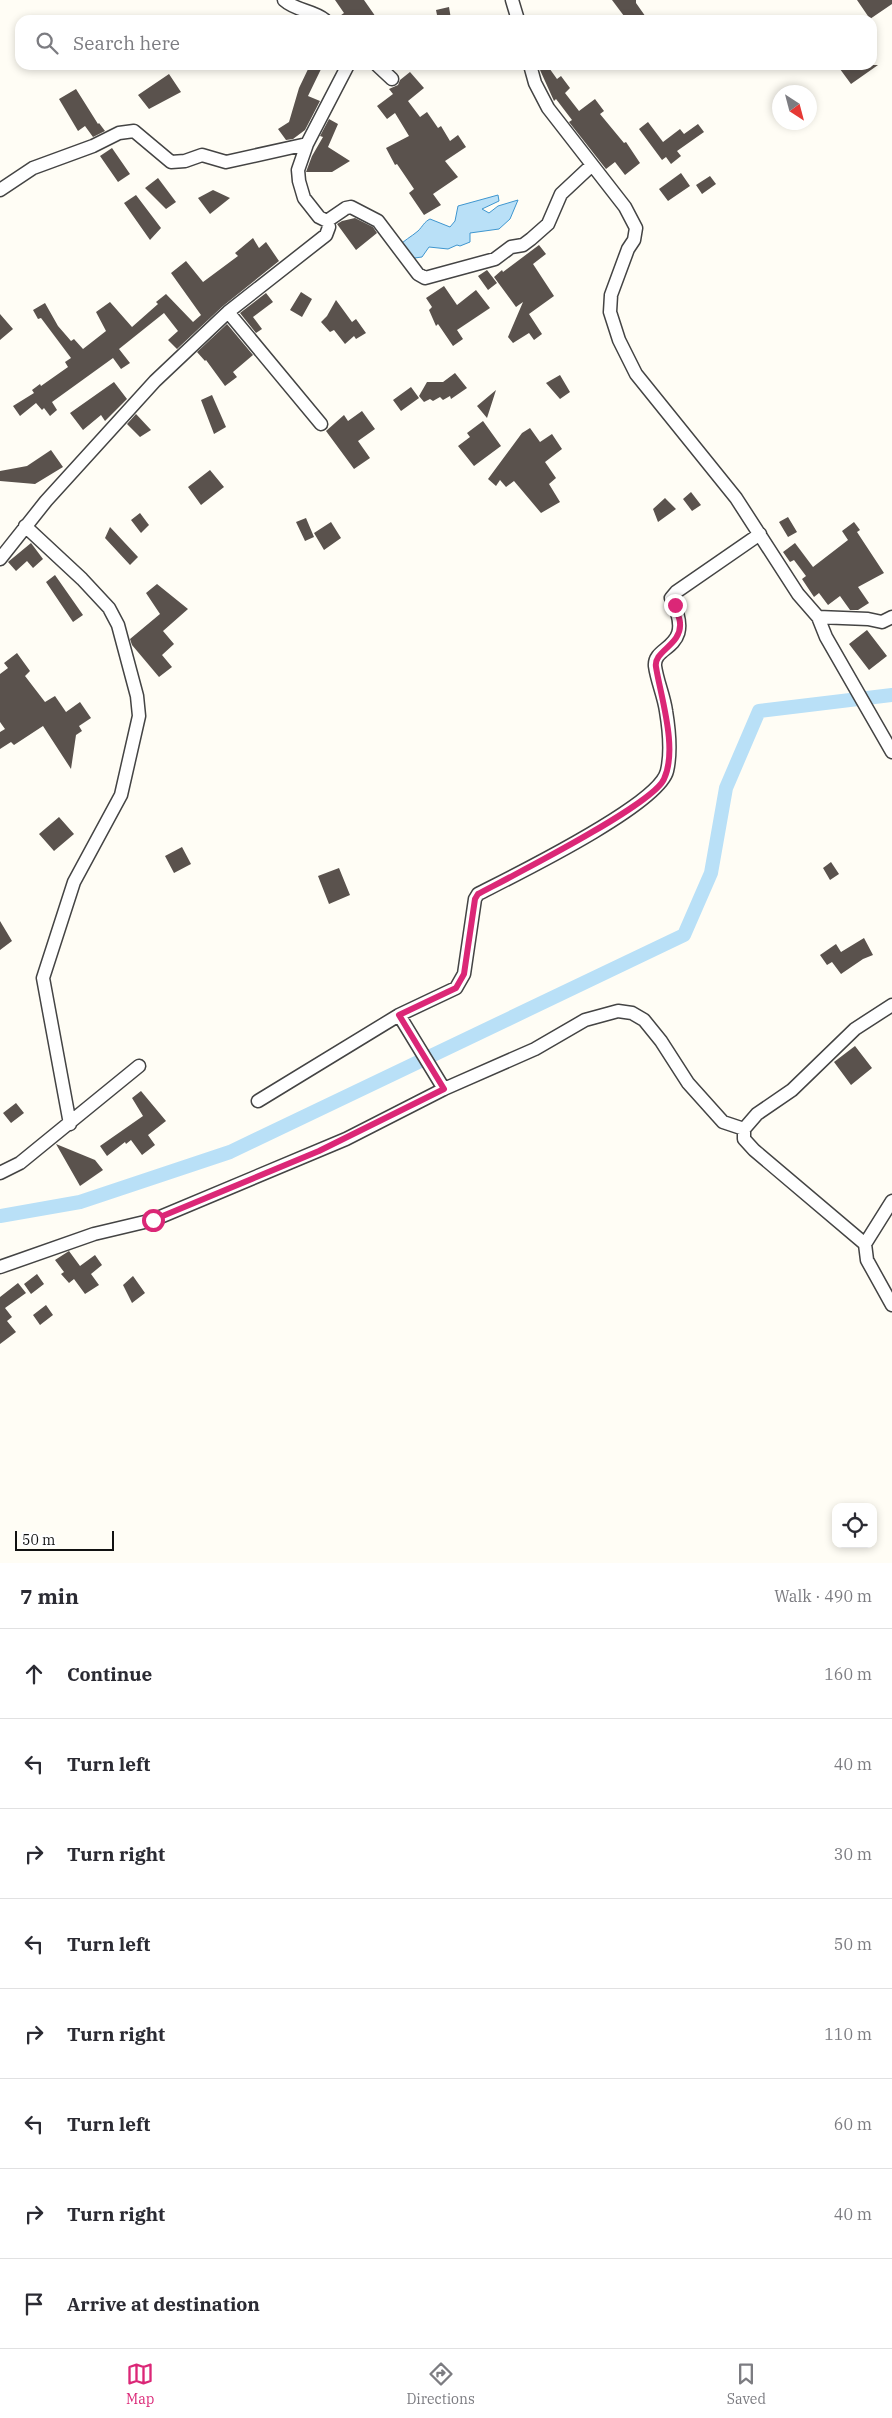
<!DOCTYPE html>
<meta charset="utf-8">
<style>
:root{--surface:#fff;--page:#f7f7f7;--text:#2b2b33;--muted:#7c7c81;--line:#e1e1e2;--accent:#db2777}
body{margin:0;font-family:"IBM Plex Serif",serif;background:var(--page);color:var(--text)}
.controls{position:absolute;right:15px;bottom:15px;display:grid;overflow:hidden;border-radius:10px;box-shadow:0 2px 8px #0003}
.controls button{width:45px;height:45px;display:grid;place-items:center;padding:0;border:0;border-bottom:1px solid var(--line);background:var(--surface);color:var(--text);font:25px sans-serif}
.compass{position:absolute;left:772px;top:85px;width:45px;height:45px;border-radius:50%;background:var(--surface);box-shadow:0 2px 8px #0003;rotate:144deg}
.scale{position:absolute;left:15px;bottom:12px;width:99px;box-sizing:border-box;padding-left:5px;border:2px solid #111;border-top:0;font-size:14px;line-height:18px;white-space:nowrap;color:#111;-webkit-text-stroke:4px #fff;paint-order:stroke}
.stop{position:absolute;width:15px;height:15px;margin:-11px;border:4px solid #db2777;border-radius:50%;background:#fff}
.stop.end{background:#db2777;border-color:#fff;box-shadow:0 1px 5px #0008}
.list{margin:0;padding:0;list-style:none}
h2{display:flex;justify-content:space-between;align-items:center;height:65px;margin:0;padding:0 20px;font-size:21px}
h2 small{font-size:16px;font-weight:400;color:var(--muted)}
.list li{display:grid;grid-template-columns:32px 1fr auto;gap:15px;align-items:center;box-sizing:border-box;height:90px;padding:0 20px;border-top:1px solid var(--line)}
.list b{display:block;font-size:19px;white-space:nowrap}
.list em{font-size:16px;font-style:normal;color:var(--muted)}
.icon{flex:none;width:28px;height:28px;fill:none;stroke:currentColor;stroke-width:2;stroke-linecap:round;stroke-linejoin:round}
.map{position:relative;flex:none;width:892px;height:1563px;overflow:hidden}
.search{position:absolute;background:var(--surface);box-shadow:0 2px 8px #0003;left:15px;right:15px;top:15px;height:55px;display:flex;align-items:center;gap:12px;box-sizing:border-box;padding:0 18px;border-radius:15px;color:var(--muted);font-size:19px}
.sheet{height:785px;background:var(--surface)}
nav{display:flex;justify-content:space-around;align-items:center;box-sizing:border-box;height:70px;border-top:1px solid var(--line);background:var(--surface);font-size:14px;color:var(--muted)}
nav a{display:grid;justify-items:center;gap:2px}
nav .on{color:var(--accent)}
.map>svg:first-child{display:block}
.water{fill:#b9e0f7;stroke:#3f96cf}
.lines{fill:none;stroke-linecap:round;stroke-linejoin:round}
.canal{stroke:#b9e0f7;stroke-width:14}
.building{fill:#5a524d}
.street-casing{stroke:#444;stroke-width:15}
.street{stroke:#fff;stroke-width:12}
.route{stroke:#db2777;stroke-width:6}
</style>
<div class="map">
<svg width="892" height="1563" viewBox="0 0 892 1563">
<rect width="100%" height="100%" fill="#fffdf5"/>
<path class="water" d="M498,195l1,6 -17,8 7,4 9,-7 20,-6 -8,19 -11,10 -29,4v9l-10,4 -3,-1 -9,4 -19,-2 -7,10 -15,2 -9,-12c6,-7 13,-10 20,-16 5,-5 6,-9 12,-12l20,8 5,-6 3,-15z"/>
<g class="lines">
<path class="canal" d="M0,1216l80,-14 150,-50 454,-217 27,-62 15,-85 33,-77 133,-16"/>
</g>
<path class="building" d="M335,0h29l14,20h-44l10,-7z
M612,0h24v3l12,17h-21z
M857,0h35v4l-22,15z
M449,7l2,12 -13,1 -2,-10z
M310,65h13l-15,31 12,5 -15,29 -12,9 -7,1 -8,-11 11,-7 10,-34z
M547,65l10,14 4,-3 9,12 -5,5 14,18 16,-12 9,12 -4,3 24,29 2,-1 14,21 -15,12 -10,-13 -9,7 -37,-47 3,-2 -16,-21 -2,2 -14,-31z
M837,65h41l-27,19z
M410,72l14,16 -16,13 12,16 7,-5 11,16 3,-2 9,15 8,-6 8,12 -21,14 13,16 -25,17 8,11 -17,10 -15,-22 5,-4 -17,-25 -2,1 -9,-17 23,-12 -14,-23 -8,6 -10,-13 16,-12 -4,-5 9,-4 2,-5z
M169,74l12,18 -32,17 -11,-14z
M76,89l22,35 1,-1 6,8 -12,6 -8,-11 -7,5 -19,-32z
M329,119l9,5 -10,23 22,14 -18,11h-26l6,-16 11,-19 -3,-1z
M648,122l15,20 17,-13 4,5 14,-10 6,8 -27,19 4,5 -10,8 -5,-7 -4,3 -23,-31z
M112,148l18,26 -12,8 -18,-26z
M681,173l9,13 -22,15 -9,-12z
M710,176l6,8 -14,10 -6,-9z
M158,178l18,24 -10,7 -21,-21z
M213,190l17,8 -20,16 -12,-16z
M136,195l25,33 -11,12 -26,-37z
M355,218l18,9 4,6 -21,17 -19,-26 5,-3z
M253,238l6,10 7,-6 13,19 -56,45 -46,43 -9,-9 10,-9 -14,-18 -45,36 11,14 -9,6 -8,-11 -61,44 5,8 -7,6 -6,-8 -2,2 -6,-7 -16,13 -7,-10 21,-13 -2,-3 8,-6 1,2 27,-19 -3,-5 6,-4 -30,-40 -3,1 -5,-9 12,-7 13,23 13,15 3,-2 9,10 23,-18 -10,-19 14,-10 22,25 26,-23 -2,-2 10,-8 27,28 8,-7 -30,-42 15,-12 17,21 35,-26 -3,-3z
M539,245l7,9 -13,10 21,32 -25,18 13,20 -8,6 -5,-7 -16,10 -5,-6 15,-35 -7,5 -22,-30 8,-7 1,2z
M487,270l10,13 -9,7 -10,-14z
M444,286l13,19 19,-15 14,18 -33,22 6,9 -10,7 -15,-22 -2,2 -7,-16 3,-3 -6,-9z
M301,292l11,7 -10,18 -12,-7z
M266,293l7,9 -20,15 9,12 -6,4 -16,-20z
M336,300l16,22 4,-3 10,14 -10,6 -2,-3 -9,8 -11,-14 -4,2 -9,-10 6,-6z
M0,314l13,15 -13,11z
M227,324l26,31 -20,17 4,5 -12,9 -19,-26 -1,1 -8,-9z
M455,373l12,15 -16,11 -1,-3 -7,4 -3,-3 -7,4 -3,-2 -6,3 -5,-6 8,-14h16z
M560,375l10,17 -10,7 -14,-16z
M114,382l13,17 -22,22 -4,-6 -18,15 -13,-17z
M411,387l8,11 -18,13 -8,-11z
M496,390l-9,28 -10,-12z
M212,395l14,32 -12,7 -13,-34z
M362,411l13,18 -17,12 12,17 -16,11 -28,-38 18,-16 4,6z
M136,414l15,16 -11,7 -13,-13z
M483,421l18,25 -27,20 -16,-20 12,-9 -3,-4z
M530,428l10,14 12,-8 10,15 -17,13 11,16 -7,6 11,18 -19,11 -27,-32 -8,6 -6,-7 -4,6 -8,-7 34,-46z
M51,450l12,17 -28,17 -35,-3v-10l27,-5z
M210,470l14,17 -23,18 -13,-18z
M691,492l10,13 -9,6 -9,-12z
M665,498l11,11 -18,13 -5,-13z
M140,513l9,12 -8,8 -10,-13z
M788,517l9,15 -9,5 -9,-15z
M306,518l8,19 -9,4 -9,-19z
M331,522l10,16 -17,12 -10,-17z
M854,522l6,8 -3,2 27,41 -26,14 11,16 -11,7h-8l-10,-14 -12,9 -9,-12 -5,4 -12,-18 4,-3 -12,-16 -4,2 -7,-10 12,-9 18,24 35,-27 -6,-9z
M110,527l28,30 -8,8 -25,-27z
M31,543l12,16 -10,9 -6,-7 -11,10 -8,-9z
M55,575l28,40 -10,7 -27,-40z
M157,584l31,25 -25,22 11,13 -12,11 10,12 -13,10 -27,-32 -2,-6 30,-25 -14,-21z
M867,630l20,26 -18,14 -20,-26z
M17,653l13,18 -5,5 20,26 10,-6 11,16 14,-10 11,16 -12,8 3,5 -6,4 -5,34 -28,-43 -29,19 -3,-3 -11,7v-17l5,-3 -5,-7v-48l8,-6 -4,-5z
M59,817l15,17 -20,17 -15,-17z
M182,847l9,17 -17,9 -9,-17z
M831,862l8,12 -9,6 -7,-12z
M339,868l11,27 -21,9 -11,-28z
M0,921l12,20 -12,9z
M864,938l9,17 -10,4 -22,15 -9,-12 -5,3 -7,-10 16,-11 5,8z
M855,1046l17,22 -21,17 -17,-23z
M141,1091l25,30 -18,14 7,10 -13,10 -11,-15 -5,4 -1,-2 -18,14 -7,-10 43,-30 -11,-18z
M16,1103l8,10 -13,10 -8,-10z
M56,1144l39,16 8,10 -23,16z
M69,1251l11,15 15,-11 7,10 -11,9 8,11 -14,9 -11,-15 -5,4 -8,-9 3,-2 -9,-12z
M37,1274l7,10 -13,10 -7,-10z
M133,1276l12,17 -13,10 -9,-18z
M18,1283l8,10 -21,15 7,9 -5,4 9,11 -16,12v-47z
M46,1305l7,10 -13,10 -7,-10z"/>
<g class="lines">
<defs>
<path id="street" d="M284,0c12,11 29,10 41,20
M512,0l6,20
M348,65l-41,79 -9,26 1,11 5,17 15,19 8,4 19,-13 5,-1 27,14 40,53 7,4 70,-19 16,-12 12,-2 8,-6 17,-15 13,-30 31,-29
M377,65l15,14
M530,65l5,18 13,25 77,99 11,21 -2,12 -6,9 -17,46 -1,17 9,28 17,34 100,124 62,96 20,23 8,20 66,115
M0,190l33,-22 60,-22 26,-13 15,-2 37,31 14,-1 17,-6 24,7 81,-18
M228,312l93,112
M25,526l57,53 27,29 9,17 19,71 2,20 -18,79 -47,87 -31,96 27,146
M0,559l46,-58 109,-120 73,-69 98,-77 3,-8 -2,-6
M818,617l50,2 14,3 10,-5
M399,1015l45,74
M258,1101l141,-86 57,-27 8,-14 11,-75 3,-5c35,-18 181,-89 189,-123 4,-17 2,-42 -1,-60 -2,-15 -9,-30 -11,-45 -2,-22 42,-16 16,-68l5,-6 84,-58
M0,1173l20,-10 119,-97
M892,1201l-27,43 2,16 25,45
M865,1244l-111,-94 -10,-11v-10l13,-15 35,-24 63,-61 37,-24
M0,1267l94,-33 59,-14 193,-81 98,-50 91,-40 50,-29 33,-9 14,2 12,7 17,21 27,42 35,39 21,7"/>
</defs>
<use href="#street" class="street-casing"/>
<use href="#street" class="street"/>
</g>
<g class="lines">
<path class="route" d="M153,1220l166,-69 125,-62 -45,-74 57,-27 8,-14 11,-75 3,-5c32,-17 175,-89 186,-115 14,-30 -3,-81 -8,-112 -3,-16 26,-22 24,-44 0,-5 -4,-12 -5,-18"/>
</g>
</svg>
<div class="controls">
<button><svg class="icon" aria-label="locate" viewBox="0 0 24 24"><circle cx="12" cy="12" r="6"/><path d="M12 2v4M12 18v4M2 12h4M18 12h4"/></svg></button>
</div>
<svg class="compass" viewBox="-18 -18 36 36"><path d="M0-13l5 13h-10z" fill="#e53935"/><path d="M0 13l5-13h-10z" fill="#7c7c81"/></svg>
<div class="scale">50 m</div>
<div class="stop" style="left:153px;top:1220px"></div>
<div class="stop end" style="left:675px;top:605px"></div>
<div class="search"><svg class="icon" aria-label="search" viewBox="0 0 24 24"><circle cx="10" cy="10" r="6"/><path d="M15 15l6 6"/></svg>Search here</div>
</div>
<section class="sheet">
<h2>7 min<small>Walk · 490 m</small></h2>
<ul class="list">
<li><svg class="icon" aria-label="ahead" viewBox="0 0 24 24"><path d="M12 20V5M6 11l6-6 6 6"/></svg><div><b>Continue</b></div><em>160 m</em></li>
<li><svg class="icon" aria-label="left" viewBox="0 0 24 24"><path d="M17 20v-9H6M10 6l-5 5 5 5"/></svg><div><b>Turn left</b></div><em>40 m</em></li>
<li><svg class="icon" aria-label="right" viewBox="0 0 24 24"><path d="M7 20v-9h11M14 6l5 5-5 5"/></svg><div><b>Turn right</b></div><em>30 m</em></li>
<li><svg class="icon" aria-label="left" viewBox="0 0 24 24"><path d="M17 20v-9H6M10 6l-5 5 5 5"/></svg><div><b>Turn left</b></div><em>50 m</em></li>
<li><svg class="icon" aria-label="right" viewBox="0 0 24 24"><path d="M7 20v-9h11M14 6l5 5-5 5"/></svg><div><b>Turn right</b></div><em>110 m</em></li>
<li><svg class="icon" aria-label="left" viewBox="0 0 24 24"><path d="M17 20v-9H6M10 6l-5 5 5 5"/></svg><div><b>Turn left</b></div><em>60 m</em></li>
<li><svg class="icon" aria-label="right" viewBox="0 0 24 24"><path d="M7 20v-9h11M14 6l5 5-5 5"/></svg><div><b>Turn right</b></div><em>40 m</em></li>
<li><svg class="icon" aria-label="arrive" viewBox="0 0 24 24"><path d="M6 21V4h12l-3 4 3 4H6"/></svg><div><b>Arrive at destination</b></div></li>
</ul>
</section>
<nav>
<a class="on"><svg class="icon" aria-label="map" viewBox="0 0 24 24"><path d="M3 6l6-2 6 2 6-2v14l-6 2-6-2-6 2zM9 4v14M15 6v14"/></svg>Map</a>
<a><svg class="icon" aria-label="directions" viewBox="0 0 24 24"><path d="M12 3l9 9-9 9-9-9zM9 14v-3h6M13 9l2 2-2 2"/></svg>Directions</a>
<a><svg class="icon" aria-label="saved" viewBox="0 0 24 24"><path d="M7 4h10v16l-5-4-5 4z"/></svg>Saved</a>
</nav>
